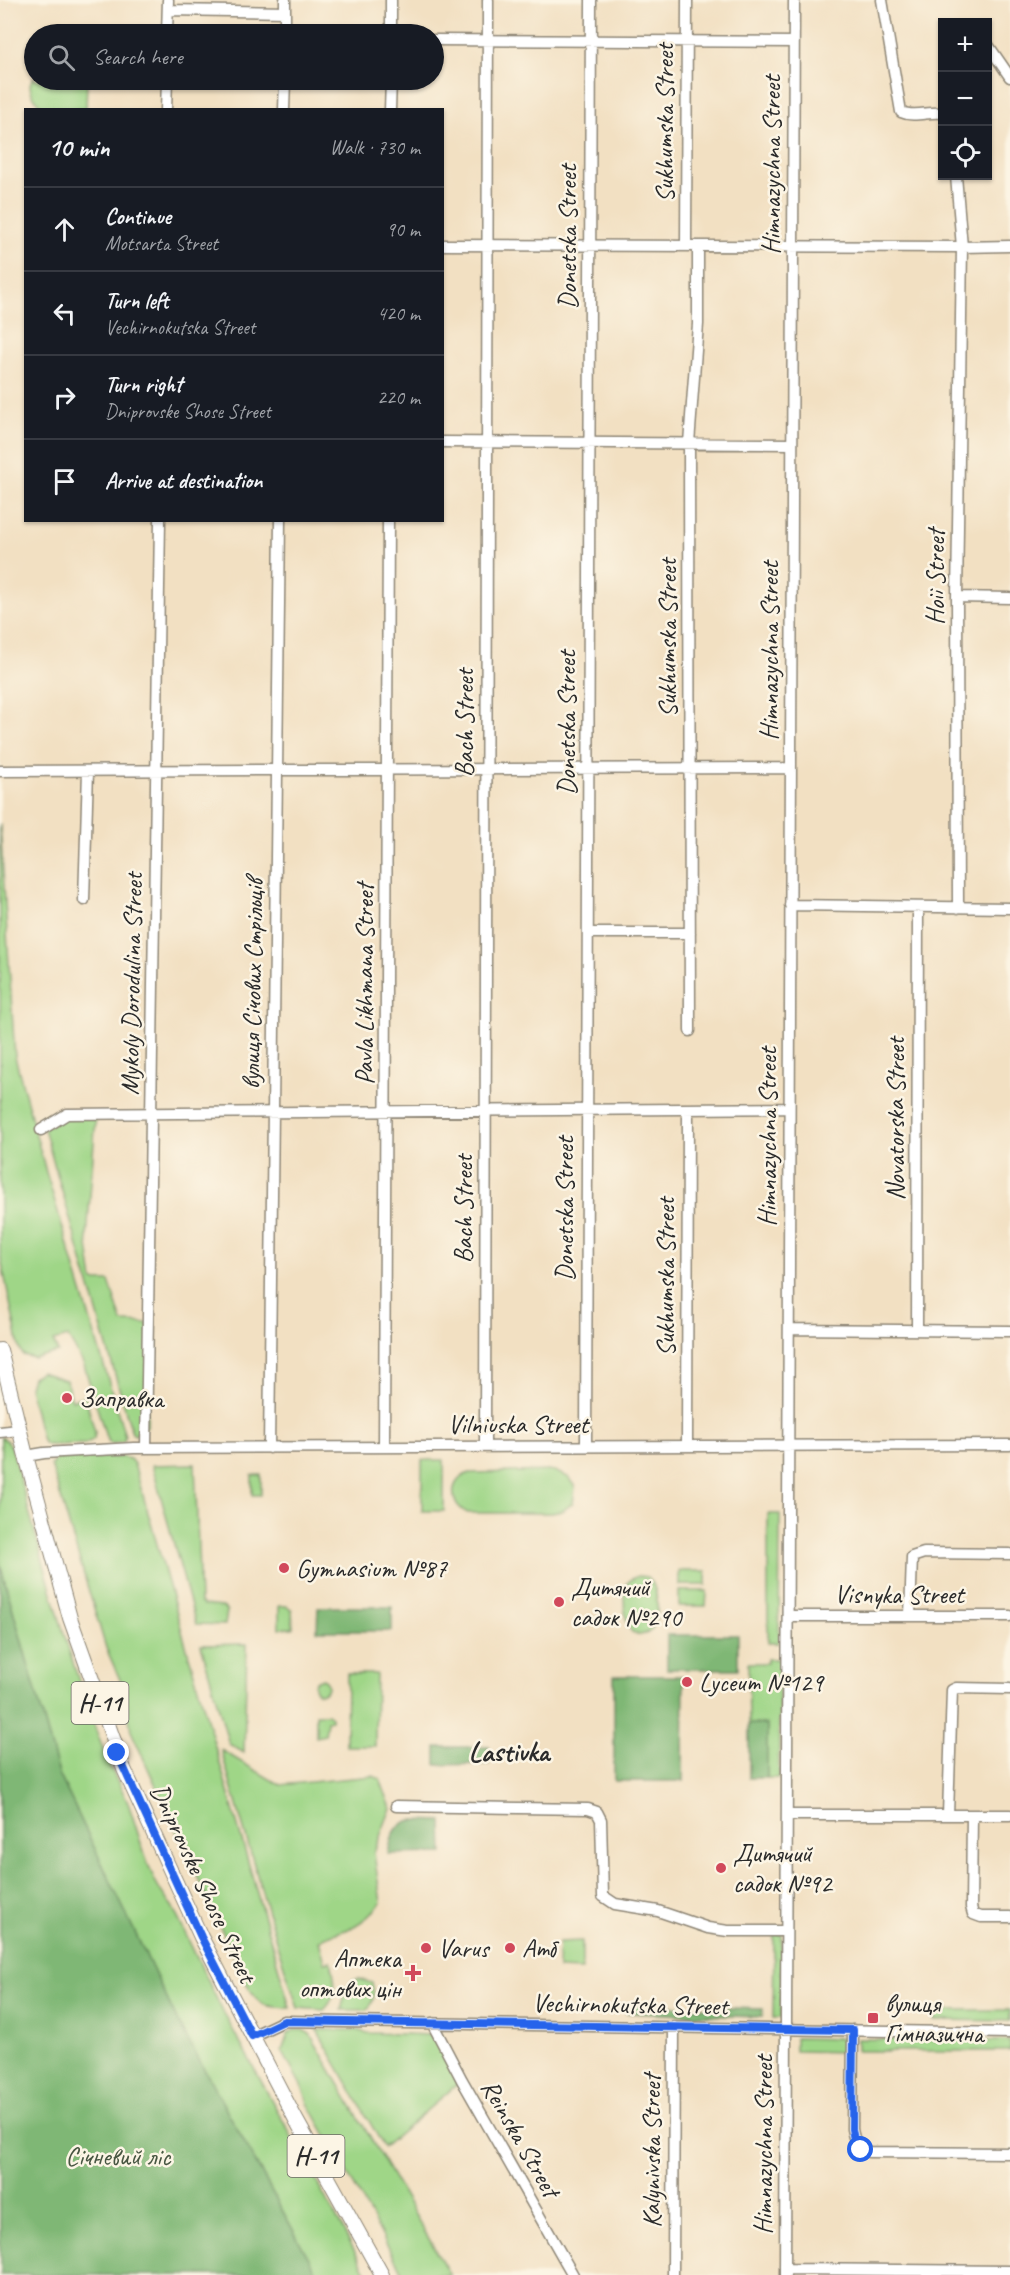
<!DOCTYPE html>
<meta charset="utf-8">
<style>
:root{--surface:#171b24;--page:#20242c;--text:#f1f3f6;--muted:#9ea1a6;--line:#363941}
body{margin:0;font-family:Caveat,sans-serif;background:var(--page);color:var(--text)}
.controls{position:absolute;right:18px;top:18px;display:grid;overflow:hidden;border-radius:0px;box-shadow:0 2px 4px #0004}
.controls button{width:54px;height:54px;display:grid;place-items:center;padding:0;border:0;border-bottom:2px solid var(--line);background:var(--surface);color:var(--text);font:30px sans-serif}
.stop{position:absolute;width:18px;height:18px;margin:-14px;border:4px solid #2563eb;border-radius:50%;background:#fff}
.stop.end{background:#2563eb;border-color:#fff;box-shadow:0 2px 6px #0008}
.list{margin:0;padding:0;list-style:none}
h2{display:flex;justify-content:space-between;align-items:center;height:78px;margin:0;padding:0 24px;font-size:26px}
h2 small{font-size:20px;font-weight:400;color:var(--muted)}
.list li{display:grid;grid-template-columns:39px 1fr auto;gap:18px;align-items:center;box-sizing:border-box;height:84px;padding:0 24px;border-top:2px solid var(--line)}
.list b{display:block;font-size:22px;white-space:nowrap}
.list p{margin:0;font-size:20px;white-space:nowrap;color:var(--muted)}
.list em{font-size:20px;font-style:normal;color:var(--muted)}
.icon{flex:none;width:33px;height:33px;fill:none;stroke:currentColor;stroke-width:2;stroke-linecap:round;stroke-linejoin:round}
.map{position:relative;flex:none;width:1010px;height:2275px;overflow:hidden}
.search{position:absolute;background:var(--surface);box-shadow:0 2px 4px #0004;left:24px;top:24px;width:420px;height:66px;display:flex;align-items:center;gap:15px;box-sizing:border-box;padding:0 21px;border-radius:33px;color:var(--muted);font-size:22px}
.panel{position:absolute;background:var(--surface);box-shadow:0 2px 4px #0004;left:24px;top:108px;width:420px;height:414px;border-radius:0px}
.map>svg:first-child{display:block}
.green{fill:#9fd687;stroke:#658059;stroke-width:1.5}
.forest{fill:#7fb774;stroke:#557150;stroke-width:1.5}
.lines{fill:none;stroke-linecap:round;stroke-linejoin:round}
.minor-casing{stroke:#8e8676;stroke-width:13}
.major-casing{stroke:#8e8676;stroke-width:16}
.minor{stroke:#fff;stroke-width:10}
.major{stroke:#fff;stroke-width:14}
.route{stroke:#2563eb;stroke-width:8}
.poi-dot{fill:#d1495b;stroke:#fcf5e5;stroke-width:2}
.labels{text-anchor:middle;stroke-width:5;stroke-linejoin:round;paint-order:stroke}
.shield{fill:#fcf5e5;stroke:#6a6863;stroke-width:1.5}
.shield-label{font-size:24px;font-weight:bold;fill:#2b2b2b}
.street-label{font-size:26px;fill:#2b2b2b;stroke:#fcf5e5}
.poi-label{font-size:26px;fill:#2b2b2b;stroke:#fcf5e5;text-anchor:start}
.park-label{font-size:26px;fill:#485642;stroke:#fcf5e5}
.quarter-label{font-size:28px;font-weight:bold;fill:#2b2b2b;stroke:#fcf5e5}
</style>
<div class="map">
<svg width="1010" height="2275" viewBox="0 0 1010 2275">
<rect width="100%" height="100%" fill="#fcf5e5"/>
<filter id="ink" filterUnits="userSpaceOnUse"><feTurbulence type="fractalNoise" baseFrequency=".0167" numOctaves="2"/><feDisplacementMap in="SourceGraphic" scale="12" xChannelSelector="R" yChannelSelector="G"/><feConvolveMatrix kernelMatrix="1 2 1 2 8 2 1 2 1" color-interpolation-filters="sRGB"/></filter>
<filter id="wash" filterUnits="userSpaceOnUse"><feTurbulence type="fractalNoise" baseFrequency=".008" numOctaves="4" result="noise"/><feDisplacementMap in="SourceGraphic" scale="24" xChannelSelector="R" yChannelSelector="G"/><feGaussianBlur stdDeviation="1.35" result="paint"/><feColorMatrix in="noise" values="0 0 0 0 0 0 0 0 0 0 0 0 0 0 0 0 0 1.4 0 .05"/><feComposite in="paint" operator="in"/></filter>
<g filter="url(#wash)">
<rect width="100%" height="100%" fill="#f2e0c2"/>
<path class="green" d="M34,77v3h53l-1,29h-44c-6,-10 -18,-21 -8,-32z
M0,824l15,233 31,115 79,264 -1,5 -12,3 -5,-4 -23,-75 -16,-28 -15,4 5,11 -24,6 -11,-3 -4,-8 -19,-93z
M67,1114h29l-9,124 6,43h16l13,41 26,1 -1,103 -12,9 -3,-2 -88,-304z
M41,1372l25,8 6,20 13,-4 10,36 -1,7 -9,5 -38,1 -5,-4 -13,-54 3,-10z
M1,1437l5,3 5,6c29,104 56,210 95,311 6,17 17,32 23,49 12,33 19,74 43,100l51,106 145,263h-50l-140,-253 -119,-248 -59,-210z
M121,1457l9,2 4,5 156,544c-32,-3 -28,1 -45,-27l-114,-250 -6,-40 -19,-43 -55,-183 7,-7z
M422,1460h22v51h-22z
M195,1464l5,138 4,3 19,2 4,4 -2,14 -29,-1 -44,-159z
M554,1471l14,6 7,10 -2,16 -11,8 -10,2h-84c-20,-9 -19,-34 2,-40z
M252,1475h9v20h-9z
M768,1514h12l-1,129h-11z
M679,1571h27v14h-27z
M638,1576l10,1c14,12 15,70 -16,55 -7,-7 -10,-37 -6,-47 3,-5 7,-7 12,-9z
M679,1591h28l-1,15h-27z
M279,1606h8l5,4 1,18h-14z
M247,1644l-3,109 -15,-9 -28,-99z
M767,1659h12v119h-12v-53l-18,-1 -1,-61h19z
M347,1674h29l-1,72h-29z
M314 1686a7 7 0 1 1 14 0a7 7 0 1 1-14 0Z
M316,1714h11l4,3v3l-4,1 -2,14 -9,2z
M221,1750l59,35 93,-9 7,3 11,29 -17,44 7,51c-8,10 -19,19 -30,25 -11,5 -22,5 -32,13l6,21 6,-1c4,18 8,35 -7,49l-26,-2 -19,-57z
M774,1934h8l-1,84h-8z
M582,1941v29l-24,-1 1,-27z
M359,1979l13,4c3,10 2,20 -5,27h-26l6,-22 6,-8z
M935,2010h75v11l-76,-1z
M294,2030h9l7,4 140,241h-46l-96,-172 -4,-12 -22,-40 6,-17z
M317,2030h39l12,3 63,2 8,3 23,42 -78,67z
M795,2038l53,1v13l-53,-1z
M857,2039l153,2v10h-153z"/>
<path class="forest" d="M0,1564l59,210 119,248 140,253h-318z
M318,1607h74v24h-75z
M667,1635h71v34h-71z
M614,1676h70l-1,105h-69z
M749,1724h18v54h-18z
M436,1747h53v17l-53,1z
M413,1820l29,1 1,32 -55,1c3,-16 7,-32 25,-34z
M627,2005l136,4 -1,8 -136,-4z"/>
</g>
<g filter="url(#ink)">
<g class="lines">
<defs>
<path id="minor" d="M882,0l19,112c13,6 28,-1 41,1
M168,10l117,2
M167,34l1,-34
M285,34v-34
M391,34v-34
M434,40l360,2
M988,45l22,32
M166,110l1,-30
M284,110l1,-30
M390,110l1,-30
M442,245l520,2 -6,-71
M686,246l1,-246
M442,442l350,2
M957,597l53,1
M0,771l791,-3
M84,900l4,-129
M790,905l220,3
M958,908l-1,-311 5,-350 48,-1
M588,933h102
M690,1031l-1,-588 9,-119v-78
M41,1130l26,-16 722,-6
M789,1329l221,2
M917,1330l1,-422
M0,1432l19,-2
M586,1446l5,-1446
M687,1446l1,-337
M384,1447l4,-927
M485,1447l3,-1447
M146,1448l14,-928
M269,1448l11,-928
M26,1456l18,-3 90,-5 876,-3
M788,1616h222
M910,1616l2,-59 12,-4 86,1
M396,1806l192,3 9,3 4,8 2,76 12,8 43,7 50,17 20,3h58
M787,1815h223
M948,1815l4,-125 4,-2 54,1
M972,1815l-1,92 2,7 8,3h29
M432,2023l30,57 111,195
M853,2030l-1,99c2,12 5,19 17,23l141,1
M252,2036l32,-15 726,12
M785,2269l225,2
M673,2275l1,-248
M785,2275l9,-2275"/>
<path id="major" d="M0,1350l26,106 44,162 54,151 77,168 94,181 87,157"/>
</defs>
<use href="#minor" class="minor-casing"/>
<use href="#major" class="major-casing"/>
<use href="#minor" class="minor"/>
<use href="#major" class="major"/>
</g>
</g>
<g class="lines" filter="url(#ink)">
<path class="route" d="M117,1753l84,184 51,99 32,-15 569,9 -1,99 2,11 7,10"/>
</g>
<g class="poi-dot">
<circle cx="67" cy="1398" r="6"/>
<circle cx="284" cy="1568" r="6"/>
<circle cx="559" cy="1602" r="6"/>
<circle cx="687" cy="1682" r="6"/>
<circle cx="721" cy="1868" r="6"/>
<circle cx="426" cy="1948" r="6"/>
<circle cx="510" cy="1948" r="6"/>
<path d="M410 1964h6v6h6v6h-6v6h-6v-6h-6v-6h6z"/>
<rect x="867" y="2012" width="12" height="12" rx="3"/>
</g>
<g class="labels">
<g class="shield">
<rect x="71.5" y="1682" width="57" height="42" rx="4.5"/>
<rect x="287.5" y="2135" width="57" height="42" rx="4.5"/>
</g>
<g class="shield-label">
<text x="100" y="1711">Н-11</text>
<text x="316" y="2164">Н-11</text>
</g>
<g class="street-label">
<text transform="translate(664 123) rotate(-90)" y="9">Sukhumska Street</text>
<text transform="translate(771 165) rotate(-90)" y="9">Himnazychna Street</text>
<text transform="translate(567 237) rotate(-90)" y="9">Donetska Street</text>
<text transform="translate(935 577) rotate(-90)" y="9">Hoii Street</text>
<text transform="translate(667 638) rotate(-90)" y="9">Sukhumska Street</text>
<text transform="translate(769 651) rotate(-90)" y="9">Himnazychna Street</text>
<text transform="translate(464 723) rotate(-90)" y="9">Bach Street</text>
<text transform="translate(566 723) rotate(-90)" y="9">Donetska Street</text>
<text transform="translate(131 984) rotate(-89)" y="9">Mykoly Dorodulina Street</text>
<text transform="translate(252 984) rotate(-89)" y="9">вулиця Січових Стрільців</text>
<text transform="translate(364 984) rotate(-90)" y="9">Pavla Likhmana Street</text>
<text transform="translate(895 1119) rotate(-90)" y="9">Novatorska Street</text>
<text transform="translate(767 1137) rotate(-90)" y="9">Himnazychna Street</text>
<text transform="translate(463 1209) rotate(-90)" y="9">Bach Street</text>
<text transform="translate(564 1209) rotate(-90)" y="9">Donetska Street</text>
<text transform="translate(665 1277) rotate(-90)" y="9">Sukhumska Street</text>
<text x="518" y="1433">Vilniuska Street</text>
<text x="899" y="1603">Visnyka Street</text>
<text transform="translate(204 1883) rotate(65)" y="9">Dniprovske Shose Street</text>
<text transform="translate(630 2004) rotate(1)" y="9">Vechirnokutska Street</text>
<text transform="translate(521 2138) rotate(60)" y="9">Reinska Street</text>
<text transform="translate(763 2145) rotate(-90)" y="9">Himnazychna Street</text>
<text transform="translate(651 2151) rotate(-90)" y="9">Kalynivska Street</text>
</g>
<g class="poi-label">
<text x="79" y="1407">Заправка</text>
<text x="296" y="1577">Gymnasium №87</text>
<text x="571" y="1596">Дитячий<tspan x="571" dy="30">садок №290</tspan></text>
<text x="699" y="1691">Lyceum №129</text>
<text x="733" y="1862">Дитячий<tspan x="733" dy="30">садок №92</tspan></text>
<text x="438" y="1957">Varus</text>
<text x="522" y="1957">Атб</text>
<text x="401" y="1967" text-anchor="end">Аптека<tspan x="401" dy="30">оптових цін</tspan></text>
<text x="885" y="2012">вулиця<tspan x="885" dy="30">Гімназична</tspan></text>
</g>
<g class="park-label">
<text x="118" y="2165">Січневий ліс</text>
</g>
<g class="quarter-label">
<text x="509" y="1761">Lastivka</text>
</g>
</g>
</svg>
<div class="controls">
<button>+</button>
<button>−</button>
<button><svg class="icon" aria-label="locate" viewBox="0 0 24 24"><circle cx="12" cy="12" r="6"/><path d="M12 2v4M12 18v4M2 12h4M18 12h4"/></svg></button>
</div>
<div class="stop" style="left:861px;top:2150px"></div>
<div class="stop end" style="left:117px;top:1753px"></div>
<div class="search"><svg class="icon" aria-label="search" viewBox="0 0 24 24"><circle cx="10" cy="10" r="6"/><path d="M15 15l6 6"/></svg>Search here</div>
<section class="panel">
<h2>10 min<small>Walk · 730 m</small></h2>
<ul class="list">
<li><svg class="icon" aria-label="ahead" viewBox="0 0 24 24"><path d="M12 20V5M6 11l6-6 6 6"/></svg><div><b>Continue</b><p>Motsarta Street</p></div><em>90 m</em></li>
<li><svg class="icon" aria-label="left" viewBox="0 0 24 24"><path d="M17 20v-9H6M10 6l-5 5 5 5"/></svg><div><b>Turn left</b><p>Vechirnokutska Street</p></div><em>420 m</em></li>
<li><svg class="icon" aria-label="right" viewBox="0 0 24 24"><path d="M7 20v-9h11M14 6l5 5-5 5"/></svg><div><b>Turn right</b><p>Dniprovske Shose Street</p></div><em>220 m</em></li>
<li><svg class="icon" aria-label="arrive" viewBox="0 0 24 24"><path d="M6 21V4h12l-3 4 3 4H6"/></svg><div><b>Arrive at destination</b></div></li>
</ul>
</section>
</div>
